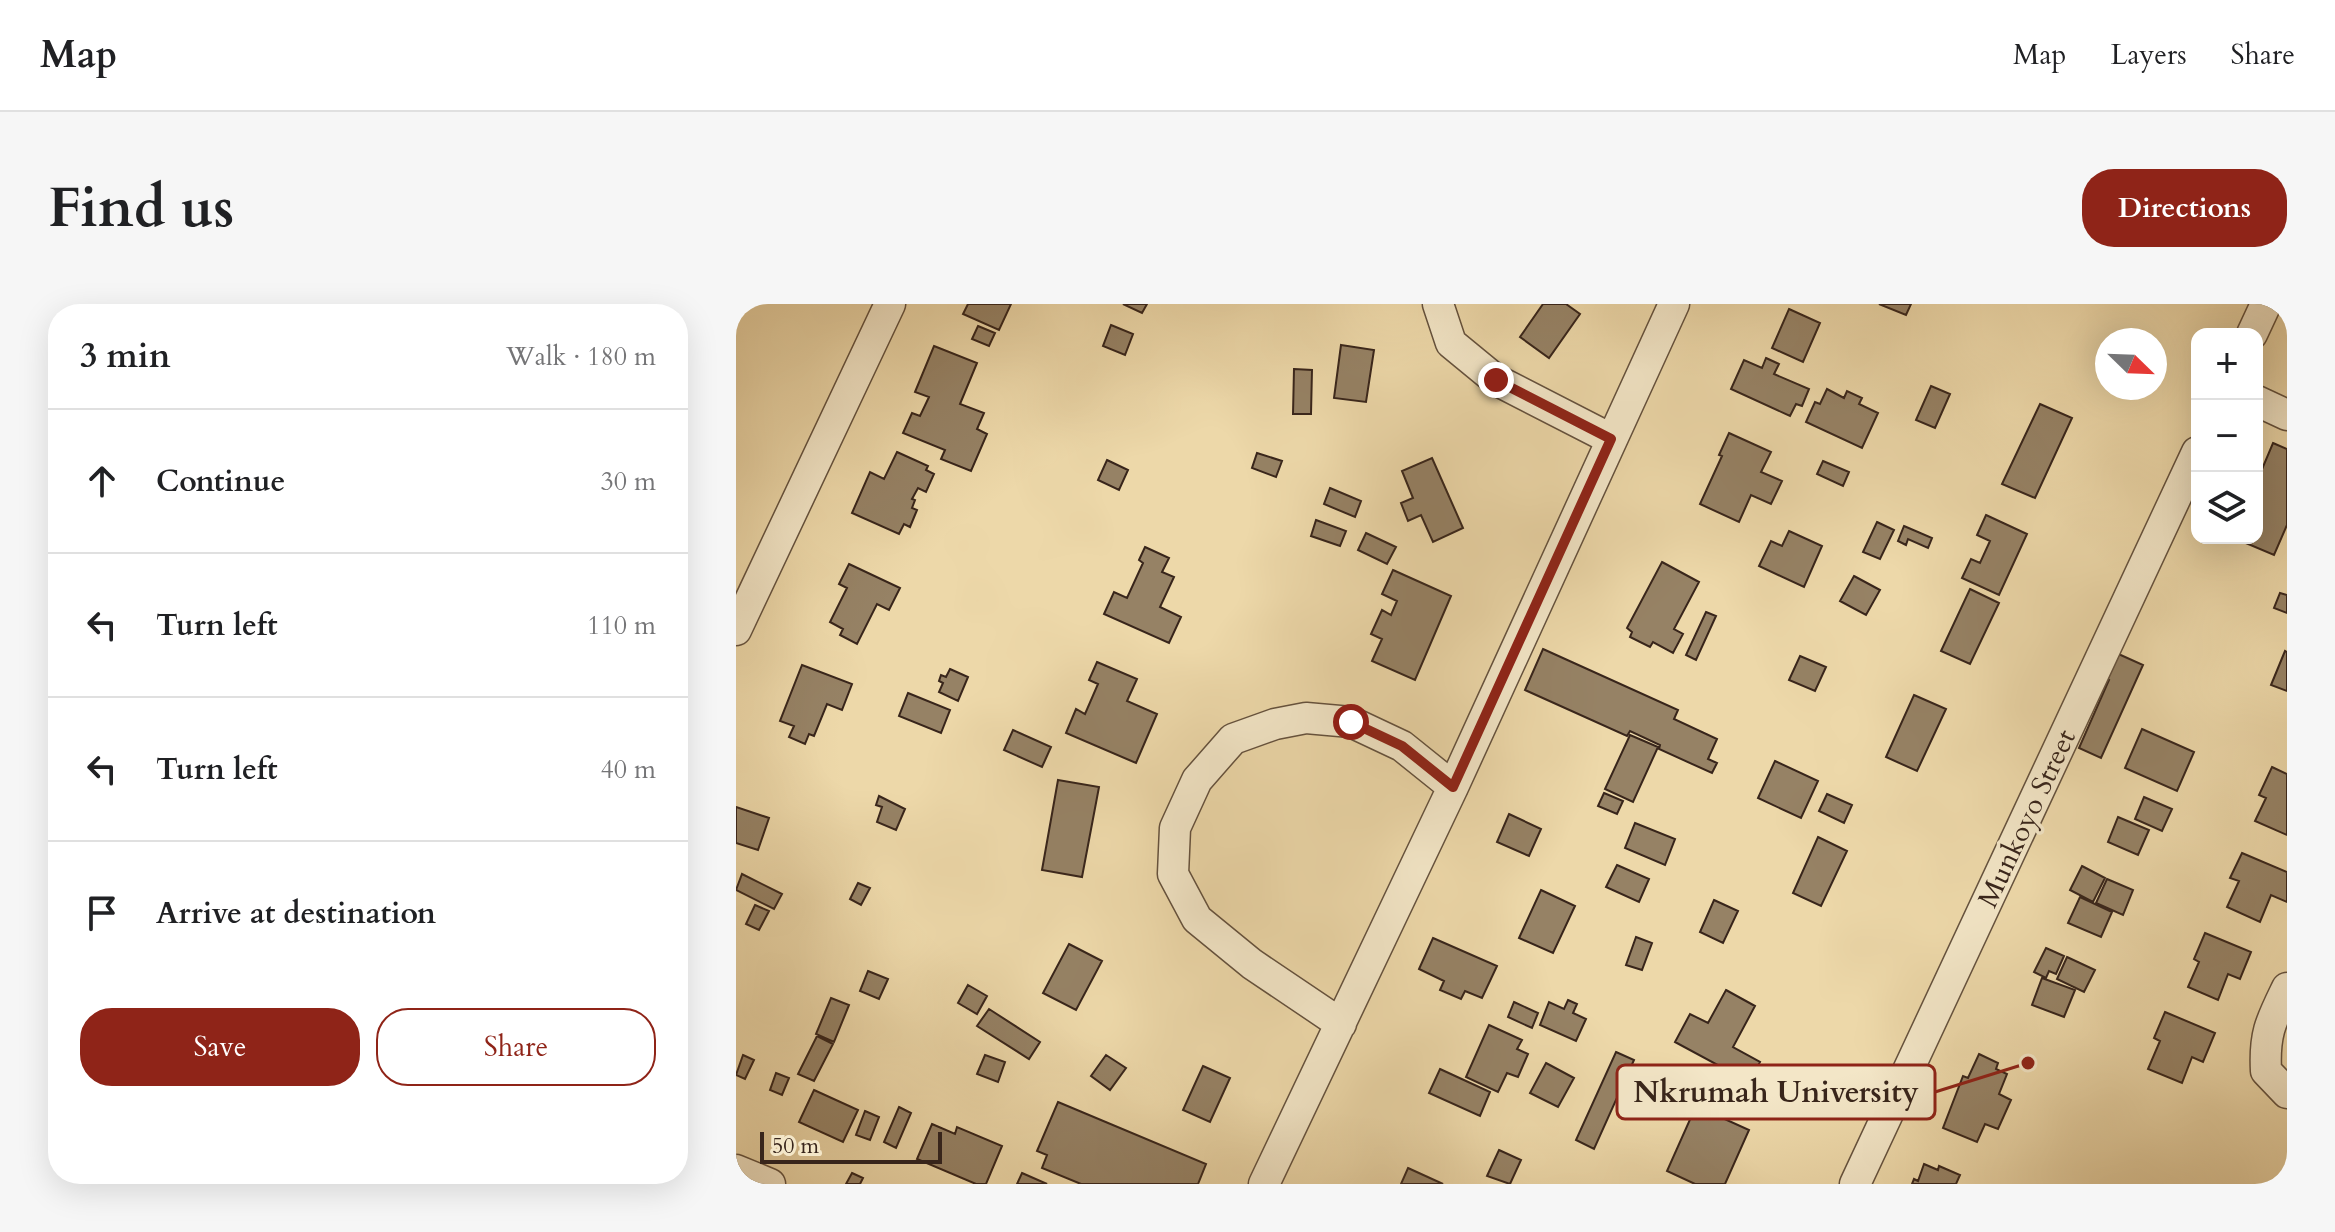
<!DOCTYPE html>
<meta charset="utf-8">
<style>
:root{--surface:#fff;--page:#f6f6f6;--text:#202124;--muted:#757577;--line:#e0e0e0;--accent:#8f2418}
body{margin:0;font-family:Cardo,serif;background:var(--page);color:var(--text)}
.controls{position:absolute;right:24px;top:24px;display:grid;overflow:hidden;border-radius:16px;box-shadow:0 8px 32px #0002}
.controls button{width:72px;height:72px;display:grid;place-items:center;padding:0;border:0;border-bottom:2px solid var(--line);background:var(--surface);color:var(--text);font:40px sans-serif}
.compass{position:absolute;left:1359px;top:24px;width:72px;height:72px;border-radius:50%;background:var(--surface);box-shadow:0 8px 32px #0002;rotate:113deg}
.scale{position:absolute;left:24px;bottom:20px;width:182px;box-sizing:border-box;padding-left:8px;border:4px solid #38251b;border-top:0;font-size:22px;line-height:28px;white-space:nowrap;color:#38251b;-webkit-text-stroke:6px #f3e6c7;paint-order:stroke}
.stop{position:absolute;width:24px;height:24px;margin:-18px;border:6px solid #8f2418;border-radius:50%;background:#fff}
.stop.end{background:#8f2418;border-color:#fff;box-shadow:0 2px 8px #0008}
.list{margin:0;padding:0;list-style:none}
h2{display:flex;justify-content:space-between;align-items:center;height:104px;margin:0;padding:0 32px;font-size:34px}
h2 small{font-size:26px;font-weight:400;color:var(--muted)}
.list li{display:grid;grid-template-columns:52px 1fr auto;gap:24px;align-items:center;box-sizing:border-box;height:144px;padding:0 32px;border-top:2px solid var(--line)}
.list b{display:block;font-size:30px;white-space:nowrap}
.list em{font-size:26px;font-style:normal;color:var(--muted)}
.actions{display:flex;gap:16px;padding:24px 32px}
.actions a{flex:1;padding:18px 0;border:2px solid var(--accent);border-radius:32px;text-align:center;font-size:28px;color:var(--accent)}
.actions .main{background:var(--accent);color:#fff}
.icon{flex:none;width:44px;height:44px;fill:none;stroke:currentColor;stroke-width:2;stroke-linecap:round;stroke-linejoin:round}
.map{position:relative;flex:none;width:1551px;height:880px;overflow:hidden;border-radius:32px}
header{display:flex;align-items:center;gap:48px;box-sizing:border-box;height:112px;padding:0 40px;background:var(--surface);border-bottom:2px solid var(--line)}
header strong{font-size:38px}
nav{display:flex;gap:44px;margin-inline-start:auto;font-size:28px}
.intro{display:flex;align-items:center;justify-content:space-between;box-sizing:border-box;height:192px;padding:0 48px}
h1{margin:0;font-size:56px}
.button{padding:20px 36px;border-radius:32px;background:var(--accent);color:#fff;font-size:28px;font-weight:700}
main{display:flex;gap:48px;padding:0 48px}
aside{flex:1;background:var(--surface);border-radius:32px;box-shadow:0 8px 32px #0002}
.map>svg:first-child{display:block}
.building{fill:#968265;stroke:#38251b;stroke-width:2}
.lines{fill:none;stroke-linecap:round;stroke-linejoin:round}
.minor-casing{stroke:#65523e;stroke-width:33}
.minor{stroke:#f3e6c7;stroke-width:30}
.route{stroke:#8f2418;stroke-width:10}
.labels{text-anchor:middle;stroke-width:7;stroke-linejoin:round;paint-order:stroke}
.street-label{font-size:28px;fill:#38251b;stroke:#f3e6c7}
.leader{fill:none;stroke:#8f2418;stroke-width:3}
.callout-dot{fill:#8f2418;stroke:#f3e6c7;stroke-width:3}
.callout{fill:#f3e6c7;stroke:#8f2418;stroke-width:3}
.callout-label{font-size:30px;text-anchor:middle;font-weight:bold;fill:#38251b}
</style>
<header>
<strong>Map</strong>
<nav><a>Map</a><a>Layers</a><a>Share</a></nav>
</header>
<div class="intro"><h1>Find us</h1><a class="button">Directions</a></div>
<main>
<aside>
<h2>3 min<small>Walk · 180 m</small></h2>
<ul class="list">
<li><svg class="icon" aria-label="ahead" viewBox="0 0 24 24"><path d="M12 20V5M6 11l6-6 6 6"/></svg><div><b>Continue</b></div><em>30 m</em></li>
<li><svg class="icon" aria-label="left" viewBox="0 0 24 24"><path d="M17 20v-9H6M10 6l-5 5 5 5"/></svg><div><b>Turn left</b></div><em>110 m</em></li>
<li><svg class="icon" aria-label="left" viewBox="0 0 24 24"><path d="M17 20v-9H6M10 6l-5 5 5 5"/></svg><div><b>Turn left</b></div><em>40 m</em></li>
<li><svg class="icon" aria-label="arrive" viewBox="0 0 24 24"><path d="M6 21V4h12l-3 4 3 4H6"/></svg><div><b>Arrive at destination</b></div></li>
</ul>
<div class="actions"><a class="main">Save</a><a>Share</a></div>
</aside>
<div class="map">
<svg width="1551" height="880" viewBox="0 0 1551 880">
<rect width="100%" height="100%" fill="#edd8a9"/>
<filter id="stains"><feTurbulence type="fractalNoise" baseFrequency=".0025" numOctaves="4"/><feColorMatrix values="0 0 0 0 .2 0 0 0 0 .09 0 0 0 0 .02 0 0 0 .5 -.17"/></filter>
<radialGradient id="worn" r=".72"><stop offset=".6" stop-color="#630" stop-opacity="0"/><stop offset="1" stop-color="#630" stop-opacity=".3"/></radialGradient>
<path class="building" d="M232,0h43l-12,26 -36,-16z
M387,0h24l-5,9z
M807,0h23l14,10 -31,44 -29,-21z
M1143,0h32l-5,11z
M1053,5l31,14 -17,39 -31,-14z
M375,21l22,9 -8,21 -22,-9z
M242,22l17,7 -6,13 -17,-7z
M605,41l33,5 -8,52 -32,-4z
M198,42l43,17 -17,41 24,9 -7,16 10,5 -16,37 -30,-12 4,-9 -42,-17 9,-20 8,3 9,-19 -14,-5z
M1030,54l13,6 -5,10 35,15 -7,17 -6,-2 -6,12 -59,-27 13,-29 18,8z
M558,65l18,1 -1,44h-18z
M1195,82l19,8 -15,34 -19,-8z
M1091,85l17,9 3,-7 15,7 -3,6 19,9 -16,35 -56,-26 9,-20 5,2z
M1304,100l32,14 -37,80 -33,-14z
M993,129l42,19 -10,20 21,9 -11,23 -20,-9 -12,27 -39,-18 22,-48 -3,-1z
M1537,139l14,6v76l-13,30 -40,-17h23v-57z
M161,148l31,14 -2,4 8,4 -8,18 -8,-4 -6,11 3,1 -3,8 5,2 -7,17 -6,-3 -5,10 -47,-21 18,-41 14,7z
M521,149l25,8 -6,16 -24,-9z
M696,154l31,70 -30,14 -12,-27 -13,6 -7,-18 12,-5 -11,-27z
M371,156l21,10 -9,20 -21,-10z
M1087,157l26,11 -6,14 -26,-12z
M594,184l31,13 -6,16 -31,-13z
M1250,211l41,19 -28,61 -37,-17 9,-19 9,4 10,-22 -13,-6z
M580,216l30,11 -6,15 -29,-10z
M1141,218l17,8 -14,29 -17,-7z
M1168,222l28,12 -4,10 -20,-9 -2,6 -8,-4z
M1053,227l33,15 -18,41 -45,-21 12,-25 11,5z
M630,229l30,14 -9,17 -29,-14z
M409,243l24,11 -7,14 12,5 -14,30 21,10 -12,26 -65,-29 10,-22 13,6 16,-35 -4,-3z
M926,258l37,20 -25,47 9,5 -10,19 -20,-11 -3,5 -20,-10 2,-5 -5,-4z
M113,260l51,24 -11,22 -12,-6 -20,40 -17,-9 3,-6 -13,-7 17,-34 -8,-4z
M657,266l58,26 -36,84 -43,-19 10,-22 -11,-5 11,-24 9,5 6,-14 -15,-7z
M1118,272l26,14 -14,25 -26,-14z
M1234,285l29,14 -29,61 -29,-13z
M1544,289l7,2v18l-13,-5z
M970,308l10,4 -20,44 -10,-5z
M807,345l135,61 -4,9 43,20 -9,20 9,4 -5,10 -53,-24 1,-4 -30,-14 -3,5 -102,-46z
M1549,347l2,1v39l-16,-6z
M1378,348l29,13 -42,93 -22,-10 30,-68 -6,-3z
M1064,352l26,11 -11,24 -26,-11z
M361,358l40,17 -10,22 30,13 -21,49 -70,-30 10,-24 9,5 13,-30 -9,-4z
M66,361l50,19 -10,26 -15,-6 -13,32 -5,-2 -4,10 -16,-7 5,-11 -14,-5z
M214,365l18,8 -10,24 -19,-9 4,-9 -4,-2 2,-6 5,2z
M172,389l42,17 -9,23 -42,-17z
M1178,391l32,14 -29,62 -31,-14z
M1406,425l52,23 -17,39 -52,-23z
M277,426l38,17 -9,20 -38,-17z
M894,431l28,12 -25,55 -28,-13z
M1039,457l43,20 -17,37 -43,-20z
M1536,463l15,7v61l-32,-14 11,-23 -7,-3z
M322,476l41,7 -17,90 -40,-7z
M868,489l19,8 -6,13 -19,-8z
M1091,490l25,11 -8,18 -25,-12z
M143,492l26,13 -9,21 -19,-8 5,-15 -6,-2z
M1408,493l28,12 -10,22 -27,-12z
M0,503l33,11 -11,32 -22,-7z
M773,510l32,15 -12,27 -32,-14z
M1382,513l31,13 -11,25 -30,-13z
M899,519l40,16 -10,26 -40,-17z
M1082,533l29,14 -26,55 -28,-13z
M1506,549l45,19v30l-16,-7 -11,27 -33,-15 12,-26 -9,-3z
M881,561l32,14 -10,23 -33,-15z
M1346,562l23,12 -12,24 -23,-12z
M6,570l40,20 -8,15 -38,-19z
M1371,575l26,11 -10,25 -27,-12z
M122,579l12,5 -9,17 -11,-6z
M805,586l34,16 -22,47 -34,-15z
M1344,593l32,15 -11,25 -33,-14z
M978,596l24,11 -15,32 -23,-11z
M19,601l14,6 -10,19 -13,-6z
M1469,629l46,19 -11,27 -12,-5 -10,26 -30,-13 11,-25 -5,-3z
M900,633l16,6 -10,27 -16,-5z
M697,634l64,28 -15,32 -17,-7 -4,8 -21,-9 4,-9 -25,-12z
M333,640l33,17 -26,49 -33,-17z
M1310,644l18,8 -8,18 -7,-3 -3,7 -12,-6z
M1331,653l28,13 -11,22 -27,-13z
M132,667l20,8 -9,20 -19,-8z
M1306,674l33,12 -11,27 -32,-12z
M232,681l19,11 -10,18 -19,-11z
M990,686l29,16 -22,41 27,15 -11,20 -74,-40 15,-28 18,9z
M95,694l18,7 -15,37 -18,-8z
M832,696l9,4 -4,9 13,6 -10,22 -36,-16 9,-23 15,7z
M778,698l24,11 -6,15 -24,-11z
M253,705l51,33 -11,17 -52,-33z
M1429,708l50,21 -12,29 -11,-5 -10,26 -34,-14 12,-28 -6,-3z
M753,721l33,15 -5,9 11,5 -10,23 -11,-4 -9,19 -32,-15z
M81,732l16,8 -19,37 -16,-7z
M880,748l18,8 -40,89 -18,-9z
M1243,750l19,9 -2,6 11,5 -8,20 12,6 -13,29 -13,-5 -8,18 -34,-14 20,-52 5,2z
M7,751l11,5 -9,19 -9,-4z
M249,751l20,7 -7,20 -21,-8z
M370,751l20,13 -16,22 -19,-14z
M810,759l28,15 -16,29 -28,-14z
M467,762l27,12 -20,44 -27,-12z
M704,765l50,23 -10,24 -51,-23z
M40,769l13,5 -7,17 -12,-5z
M78,786l44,20 -15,32 -44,-20z
M322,798l148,62 -8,20h-117l-39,-16 5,-13 -10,-4z
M960,802l53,24 -24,54h-30l-28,-13z
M163,803l12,6 -15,35 -12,-6z
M129,807l14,6 -9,23 -14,-5z
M196,820l23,10 2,-7 45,19 -16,38h-10l-59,-25z
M763,846l22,10 -11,24 -23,-8z
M1188,860l14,6 1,-4 21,9 -4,9h-44l2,-5 4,2z
M672,864l35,16h-42z
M116,869l11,5 -3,6h-14z
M286,869l25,11h-30z"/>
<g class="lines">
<defs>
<path id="minor" d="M702,0l13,39 45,37 115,59
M1516,30l14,-30
M1521,97l30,14
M0,326l154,-326
M1551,684c-16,33 -23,45 -21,83l21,22
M605,720l-89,-60 -55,-45 -24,-45 2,-46 22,-48 36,-41 42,-15 31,-6 45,4 51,24 51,41
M0,866l34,14
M528,880l189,-397 221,-483
M1119,880l342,-732"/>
</defs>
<use href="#minor" class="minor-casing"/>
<use href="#minor" class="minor"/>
</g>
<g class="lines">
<path class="route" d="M615,418l51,24 51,41 158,-348 -115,-59"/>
</g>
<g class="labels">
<g class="street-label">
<text transform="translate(1290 514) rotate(-65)" y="10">Munkoyo Street</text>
</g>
</g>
<path class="leader" d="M1292 759L1199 788"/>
<circle class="callout-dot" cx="1292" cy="759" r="8"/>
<rect class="callout" x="881" y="761" width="318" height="54" rx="8"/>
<g class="callout-label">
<text x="1040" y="798">Nkrumah University</text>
</g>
<rect width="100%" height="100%" filter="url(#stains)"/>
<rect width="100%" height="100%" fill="url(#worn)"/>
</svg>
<div class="controls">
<button>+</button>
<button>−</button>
<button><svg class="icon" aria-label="layers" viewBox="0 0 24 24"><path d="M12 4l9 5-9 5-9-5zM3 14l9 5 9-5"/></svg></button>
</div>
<svg class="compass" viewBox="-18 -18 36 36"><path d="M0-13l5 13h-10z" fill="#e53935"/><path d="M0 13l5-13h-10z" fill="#757577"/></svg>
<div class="scale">50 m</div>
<div class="stop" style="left:615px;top:418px"></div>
<div class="stop end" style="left:760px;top:76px"></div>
</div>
</main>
